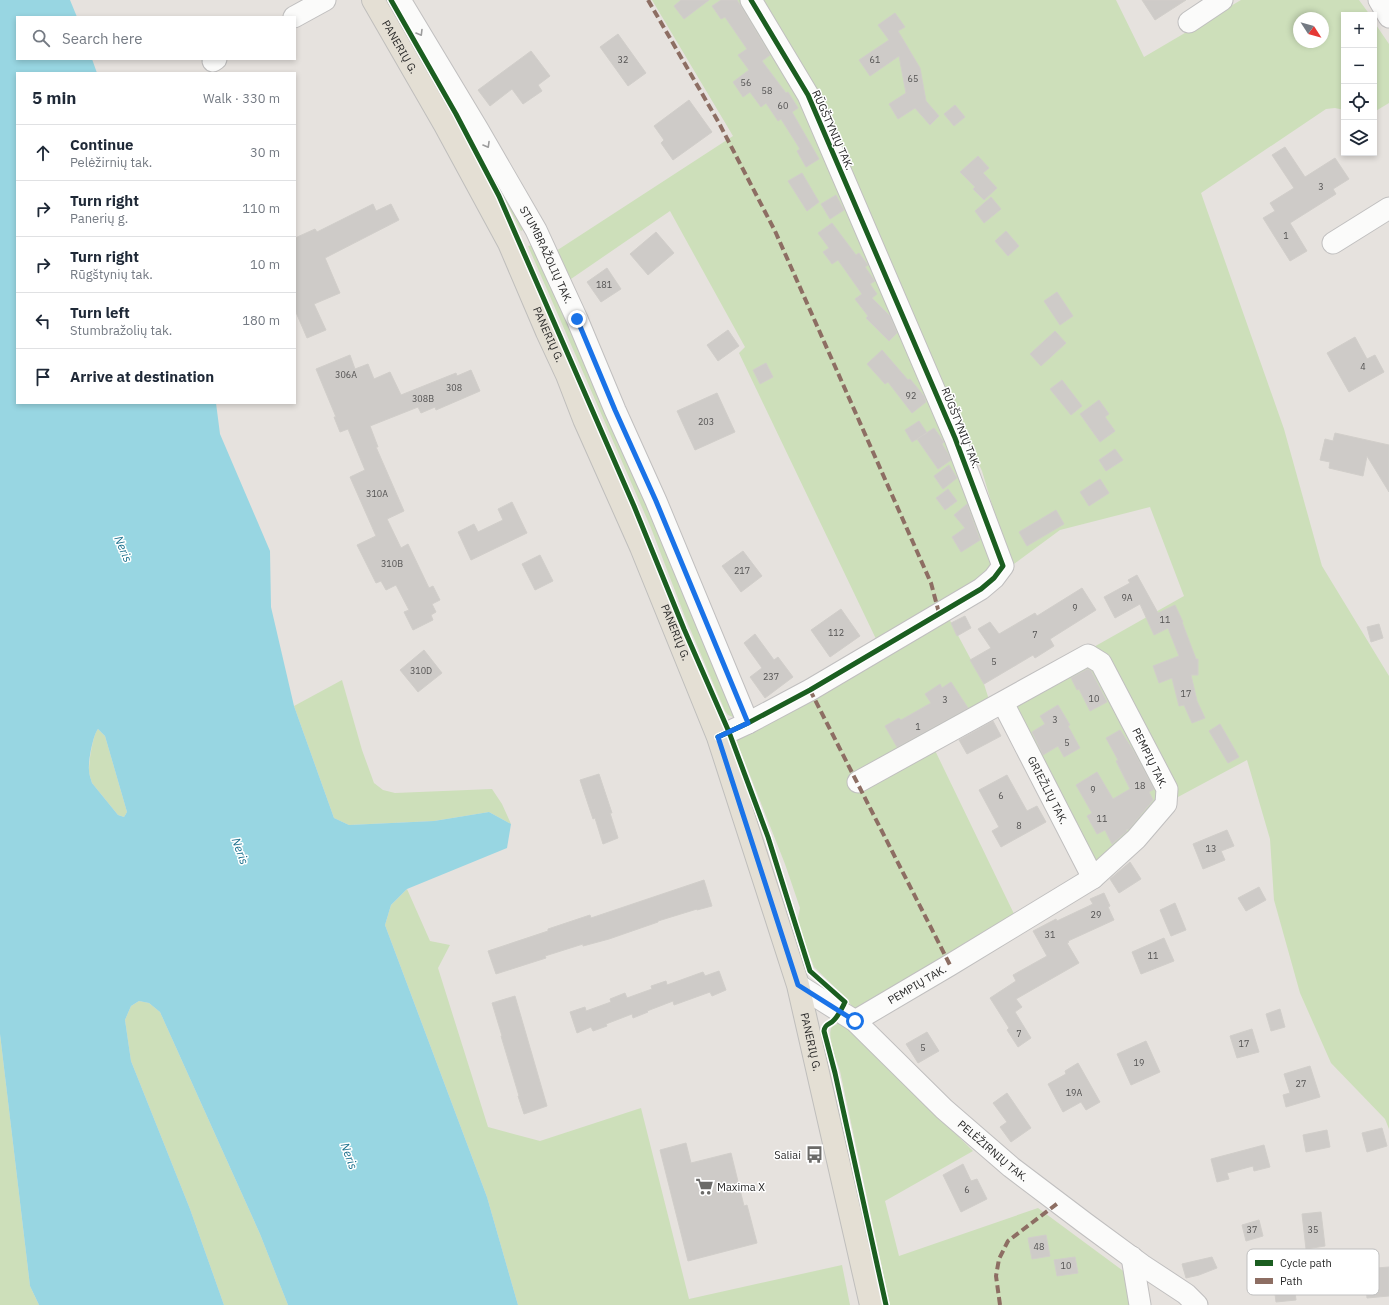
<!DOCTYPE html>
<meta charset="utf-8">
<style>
:root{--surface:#fff;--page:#f2f2f3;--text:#1f2937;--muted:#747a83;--line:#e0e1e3}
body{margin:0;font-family:"IBM Plex Sans",sans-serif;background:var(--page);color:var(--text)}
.controls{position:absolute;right:12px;top:12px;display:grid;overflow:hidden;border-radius:0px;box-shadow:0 2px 6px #0003}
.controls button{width:36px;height:36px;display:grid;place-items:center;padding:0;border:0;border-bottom:1px solid var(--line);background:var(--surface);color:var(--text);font:20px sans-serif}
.compass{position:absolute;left:1293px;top:12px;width:36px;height:36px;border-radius:50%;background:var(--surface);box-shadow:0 2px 6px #0003;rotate:126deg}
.stop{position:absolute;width:12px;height:12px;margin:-9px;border:3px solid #1a73e8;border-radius:50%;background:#fff}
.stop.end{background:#1a73e8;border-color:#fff;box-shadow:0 1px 4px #0008}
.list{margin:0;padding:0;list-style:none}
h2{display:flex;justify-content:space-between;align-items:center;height:52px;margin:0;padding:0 16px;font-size:17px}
h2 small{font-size:13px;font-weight:400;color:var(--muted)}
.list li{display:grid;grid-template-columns:26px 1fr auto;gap:12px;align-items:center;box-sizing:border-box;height:56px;padding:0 16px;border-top:1px solid var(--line)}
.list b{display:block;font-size:15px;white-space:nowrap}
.list p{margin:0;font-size:13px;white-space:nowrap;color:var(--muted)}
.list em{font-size:13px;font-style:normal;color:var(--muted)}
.icon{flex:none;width:22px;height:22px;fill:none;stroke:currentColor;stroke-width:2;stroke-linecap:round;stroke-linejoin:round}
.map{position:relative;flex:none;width:1389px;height:1305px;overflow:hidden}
.search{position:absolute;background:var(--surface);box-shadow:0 2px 6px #0003;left:16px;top:16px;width:280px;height:44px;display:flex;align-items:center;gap:10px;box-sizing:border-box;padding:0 14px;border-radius:0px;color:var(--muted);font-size:15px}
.panel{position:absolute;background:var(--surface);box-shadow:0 2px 6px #0003;left:16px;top:72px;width:280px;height:332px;border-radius:0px}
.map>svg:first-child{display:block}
.green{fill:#cddfba;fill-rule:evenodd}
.water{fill:#98d6e2;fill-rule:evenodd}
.building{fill:#cecbc8;stroke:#d1ceca}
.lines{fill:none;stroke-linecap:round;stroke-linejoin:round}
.minor-casing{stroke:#c0bfbf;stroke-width:23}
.major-casing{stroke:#bfbebc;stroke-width:24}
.minor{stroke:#fbfbfa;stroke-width:21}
.major{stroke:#e4dfd4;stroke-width:22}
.quiet{stroke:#8d6e63;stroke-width:4;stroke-dasharray:8 4;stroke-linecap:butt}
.cycleway-casing{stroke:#fff;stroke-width:8}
.cycleway{stroke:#1b5e20;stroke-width:5}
.oneway{stroke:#9c9c9c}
.route{stroke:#1a73e8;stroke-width:5}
.labels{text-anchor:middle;stroke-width:3;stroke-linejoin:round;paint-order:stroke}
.number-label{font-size:9px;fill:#535252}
.street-label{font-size:11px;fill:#292929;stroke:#fff}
.poi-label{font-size:11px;fill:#292929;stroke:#fff;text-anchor:end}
.water-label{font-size:12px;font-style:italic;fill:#196f8c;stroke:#fff}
.key{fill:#fff;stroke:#bfbfbf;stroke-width:1}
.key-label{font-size:11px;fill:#292929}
</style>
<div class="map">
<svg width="1389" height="1305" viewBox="0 0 1389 1305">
<rect width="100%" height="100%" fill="#e6e2de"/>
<path class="green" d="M652,0h93l66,114 132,311 52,144 -118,72 -138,-288 6,-6 -75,-136 -102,70 -15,-28 180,-117z
M760,0h356l28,57 97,-57h118l11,15h-26v95l-9,-2 -9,1 -125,84 83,236 38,137 67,110v453l-4,-10 -54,-56 -31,-70 -26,-93 -4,-61 -23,-79 -69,37 -75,-142 -11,-7 92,-52 -34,-89 -90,23 -53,39 2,-7 -27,-91 -139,-308zM1299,18h24v24h-24z
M1374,22l15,22v59l-15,9z
M451,96l73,133 -3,2z
M533,245l4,2 200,469 -4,1 -5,-2 -3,-4 -40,-94 -34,-89 -123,-282z
M947,615l37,69 6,19 -61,35 87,180 -159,95 -11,-15 -32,-31 -17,-44 3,-15 -15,-44 -49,-124z
M1088,659l75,139 -65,69 -84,-164z
M342,680l20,70 12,33 9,7 12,3 97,-4 10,15 9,20 -22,-12 -55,9 -85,4 -15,-7 -40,-112z
M98,729l7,7 22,76 -3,5 -6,-2 -26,-32c-1,-4 -3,-8 -3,-13 0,-8 4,-36 9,-41z
M407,889l23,52 20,4 -12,23 50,159 52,14 101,-33 48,191 153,-34 8,40h-332l-31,-108 -102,-272 6,-20z
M139,1001l10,2 11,9 100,222 28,71h-64l-34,-96 -59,-148 -6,-41 6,-14z
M841,1022l7,4 125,125 -88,50 14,55 139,-48 88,65 8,32h-244l-50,-234c-3,-9 -14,-37 -8,-44 2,-2 6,-3 9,-5z
M0,1034l30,252 9,19h-39z"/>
<path class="water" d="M0,0h70l7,17h-60v42h75l5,14h-80v330h199l4,31 50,117 1,56 23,99 40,112 15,7 85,-4 55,-9 22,12 -4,24 -100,41 -16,16 -6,20 102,272 31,108h-230l-28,-71 -100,-222 -11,-9 -10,-2 -8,5 -6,14 6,41 59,148 34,96h-185l-9,-19 -30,-252zM98,729l7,7 22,76 -3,5 -6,-2 -26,-32c-1,-4 -3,-8 -3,-13 -1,-8 4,-35 9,-41z"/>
<path class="building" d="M681,0h28l-25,19 -10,-13z
M721,0h16l4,6 29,49 -8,6 24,32 2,-1 10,16 -6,4 27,47 -13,8 -9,-16 3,-2 -19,-30 -3,2 -12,-18 -5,4 -11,-15 -7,5 -10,-15 16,-12 -11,-15 9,-6 -22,-32 -4,2 -9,-13z
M1142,0h44l-31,20z
M895,13l10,14 -7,4 22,37 6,33 13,15 -9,9 -15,-17 -17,11 -9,-15 17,-11 -7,-37 -29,20 -11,-16 30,-20 -11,-15z
M618,34l28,39 -18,13 -28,-39z
M531,51l19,25 -12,9 4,6 -19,13 -11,-15 -22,17 -12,-16z
M689,100l23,32 -39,28 -12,-17 3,-3 -10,-14z
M955,105l10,12 -11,9 -10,-12z
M1285,147l20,30 30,-19 14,21 -16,10 3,5 -46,29 17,28 -17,10 -27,-43 12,-7 -5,-8 24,-15 -22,-33z
M978,156l11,12 -6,5 14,15 -13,12 -11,-11 2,-2 -15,-15z
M802,173l17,29 -12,9 -19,-30z
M836,195l8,15 -14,9 -9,-15z
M991,197l10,12 -17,14 -9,-12z
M373,204l3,7 15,-7 8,16 -74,38 15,35 -26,11 12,26 -19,8 -12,-28v-72l20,-9 2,3z
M832,223l24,32 3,-2 9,12 -3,2 10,14 -5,3 7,10 -5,4 18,18 7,17 -8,8 -23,-23 2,-2 -13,-17 7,-5 -24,-34 -6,4 -9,-12 6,-4 -11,-15z
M1006,231l13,15 -11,10 -13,-15z
M656,232l18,21 -26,22 -18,-21z
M607,268l14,21 -20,13 -14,-20z
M1057,292l16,24 -13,9 -16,-24z
M728,330l11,16 -21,15 -11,-16z
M1055,331l11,12 -25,23 -11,-12z
M1355,337l12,22 8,-4 9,17 -35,20 -22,-39z
M882,350l26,30 2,-1 14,17 2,6 -14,11 -24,-31 -3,2 -18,-20z
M350,355l5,14 13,-5 6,15 16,-7 11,23 55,-22 1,3 14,-6 9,21 -44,19 -1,-3 -14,6 -3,-6 -48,19 8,21h-2l28,64 -17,8 14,29 7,-4 21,44 4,-2 7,14 -8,4 4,8 -5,3 2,5 -20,10 -9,-18 5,-2 -13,-25 -10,5 -5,-9 -5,2 -19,-38 19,-9 -26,-59 15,-7 -17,-41 -8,3 -6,-15h2l-20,-48z
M766,363l7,14 -13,7 -7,-14z
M1062,380l20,26 -11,9 -21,-26z
M717,393l18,39 -40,18 -18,-39z
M1099,400l10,14 -4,3 10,14 -15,11 -20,-28z
M919,421l8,12 -15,9 -7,-12z
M934,428l10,14 -2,2 5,8 4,8 -13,9 -21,-30z
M1335,433l54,12v47l-22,-36 -4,20 -34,-8 1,-6 -10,-2 5,-21 8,2z
M1115,449l8,11 -17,11 -7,-11z
M949,465l8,13 -14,11 -9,-13z
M1100,479l9,14 -20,13 -9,-14z
M948,489l9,12 -12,9 -9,-12z
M512,502l15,31 -56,27 -13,-28 16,-8 4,8 25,-12 -5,-11z
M967,504l13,36 -19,12 -9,-15 13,-9 -11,-13z
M1056,510l8,14 -37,22 -8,-14z
M743,551l19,25 -21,16 -19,-26z
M540,555l13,26 -18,9 -13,-26z
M1137,575l21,38 17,-8 8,17h-1l14,37h2v16h-7l6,26 8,17 -13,5 -8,-18 -5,1 -7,-28 -13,5 -6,-17 26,-10 -11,-28 -14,7 -14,-31 -25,14 -11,-21 26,-14 -2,-3z
M1082,588l14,22 -46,29 4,7 -19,12 -2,-3 -49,29 -14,-24 21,-12 -13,-19 12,-7 9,12 36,-21 2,3z
M841,609l19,27 -30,21 -19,-27z
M965,616l6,12 -14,8 -6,-13z
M1379,624l4,14 -12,4 -4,-15z
M755,634l19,26 4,-3 15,20 -28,21 -15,-21 12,-9 -18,-25z
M424,650l18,23 -24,19 -18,-22z
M1088,669l3,2 16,31 -17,9 -11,-22 -2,1 -6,-12z
M951,682l17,26 -71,39 -12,-21 14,-8 2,2 30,-17 -6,-9 15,-10 2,4z
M1058,705l12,20 -2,1 12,22 -16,9 -6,-11 -15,9 -11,-23 13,-8 -5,-8z
M993,721l8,15 -34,18 -8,-14z
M1220,724l19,33 -11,6 -19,-32z
M1120,730l13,20 21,39 -5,3 4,8 -24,29 -3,1 1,1 -15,13 -7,-14 -8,4 -10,-18 5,-3 -16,-28 21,-13 16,27 17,-10 -14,-28 2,-1 -12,-22z
M599,774l13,39h-2l8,25 -15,6 -8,-26 -2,1 -13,-39z
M1007,775l20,36 10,-5 9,16 -45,25 -9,-16 7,-4 -20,-37z
M1227,830l7,16 -13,5 4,9 -22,9 -10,-25z
M1130,862l11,17 -22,14 -9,-14z
M704,880l8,26 -15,4v-1l-39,12v1l-49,17 -26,7v-2l-38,12 1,2 -50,16 -8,-23 60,-20v-2l42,-14 1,3z
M1259,887l7,13 -20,11 -8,-13z
M1104,893l6,13 -2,1 6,13 -46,21 1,1 -2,1 12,20 -63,36 6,8 -7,5 16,26 -13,9 -11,-17 2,-2 -19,-30 26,-17 -3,-6 34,-19 -14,-25 23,-12 1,2 36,-17 -3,-5z
M1175,903l11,27 -15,6 -11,-26z
M1164,938l10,23 -33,13 -9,-22z
M719,971l7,19 -14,6 -2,-4 -36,13 -1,-4 -26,10 1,1 -15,6 -1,-4 -26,10 1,2 -14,5 -2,-4 -14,6 -7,-21 15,-5 1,4 25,-9 -1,-3 15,-6 2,5 25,-9 -1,-3 15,-5 1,4 36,-13 2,4z
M515,996l32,110 -23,8 -6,-18h1l-18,-60h1l-10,-33z
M1280,1009l5,18 -14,4 -5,-17z
M1252,1029l7,23 -22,6 -7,-22z
M927,1032l12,19 -21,12 -12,-19z
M1146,1041l14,31 -29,13 -14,-31z
M1078,1063l22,39 -14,8 -5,-8 -18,10 -15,-28 18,-10 -1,-3z
M1310,1066l10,31 -34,10 -3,-12 7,-2 -6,-19z
M1007,1093l24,35 -20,14 -11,-15 7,-5 -14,-19z
M1382,1128l5,18 -20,6 -5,-19z
M1327,1130l3,17 -24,5 -3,-17z
M686,1143l5,20 40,-10 13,53 3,-1 10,38 -69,18 -28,-111z
M1264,1145l6,22 -16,4 -1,-5 -26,7 2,6 -12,3 -6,-23z
M963,1164l8,17 6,-2 10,20 -26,13 -18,-37z
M1321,1212l4,34 -19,3 -4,-35z
M1259,1220l4,16 -17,5 -4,-16z
M1046,1235l4,21 -18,3 -4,-21z
M1075,1257l3,16 -21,3 -3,-16z
M1212,1257l5,11 -18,7 -13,3 -4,-14z
M1389,1267v29l-22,2 -3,-29z
M1294,1284l2,16 -20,2 -2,-16z"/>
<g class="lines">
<defs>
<g id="minor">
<path id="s1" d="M400,0l77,128 59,102 41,89 38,91 41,91 92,222"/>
<path d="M1379,0l10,17"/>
<path d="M294,17l31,-17"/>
<path d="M1189,22l33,-22"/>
<path d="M213,61l3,-2"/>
<path d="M1333,243l56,-35"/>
<path id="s2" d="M1003,703l90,175"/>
<path d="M718,737l30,-14 62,-33 171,-101 13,-11 9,-12 -48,-128 -147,-343 -57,-95"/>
<path id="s3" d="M798,985l57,36 89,88 67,58 74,56 57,42 44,29 11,11"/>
<path id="s4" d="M855,1021l95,-56 143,-87 43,-39 30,-35 1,-15 -66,-126 -13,-8 -230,127"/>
<path d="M1132,1257l8,48"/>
</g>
<g id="major">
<path id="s5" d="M373,0l72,125 64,118 38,89 20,43 17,44 57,128 77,190 80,248 73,320"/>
</g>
</defs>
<use href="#minor" class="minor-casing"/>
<use href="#major" class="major-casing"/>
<use href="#minor" class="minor"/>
<use href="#major" class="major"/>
<path class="quiet" d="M648,0l71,123 56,108 156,352 8,30
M810,690l140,275
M1000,1305l-4,-29 3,-17 9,-18 50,-38"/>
<defs>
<path id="cycleway" d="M391,0l65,114 43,82 135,310 50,123 45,103 39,105 42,134 35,31c-3,6 -6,13 -11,18 -4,5 -9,3 -10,11l11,42 51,232
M718,737l30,-14 62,-33 171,-101 13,-11 9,-12 -48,-128 -147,-343 -57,-95"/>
</defs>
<use href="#cycleway" class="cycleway-casing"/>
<use href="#cycleway" class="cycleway"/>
</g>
<defs><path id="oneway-chevron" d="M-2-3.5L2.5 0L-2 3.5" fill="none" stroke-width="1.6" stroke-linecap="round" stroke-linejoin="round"/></defs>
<g class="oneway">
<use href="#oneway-chevron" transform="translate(420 33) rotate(59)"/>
<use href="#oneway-chevron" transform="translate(487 145) rotate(60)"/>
</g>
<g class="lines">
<path class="route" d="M577,319l38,91 41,91 92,222 -30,14 80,248 57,36"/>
</g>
<defs>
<symbol id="bus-bare" viewBox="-9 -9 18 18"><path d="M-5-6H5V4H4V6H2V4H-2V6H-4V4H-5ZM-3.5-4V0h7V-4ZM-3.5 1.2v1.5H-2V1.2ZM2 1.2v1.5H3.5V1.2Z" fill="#6b6a68" stroke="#fff" stroke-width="2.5" paint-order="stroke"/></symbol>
<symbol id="supermarket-bare" viewBox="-9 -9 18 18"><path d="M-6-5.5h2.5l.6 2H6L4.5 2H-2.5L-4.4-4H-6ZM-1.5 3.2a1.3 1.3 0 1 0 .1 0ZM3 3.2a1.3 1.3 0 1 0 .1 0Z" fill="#6b6a68" stroke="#fff" stroke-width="2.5" paint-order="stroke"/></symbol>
</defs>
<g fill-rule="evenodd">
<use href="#bus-bare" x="802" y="1142" width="25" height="25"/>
<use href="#supermarket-bare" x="692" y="1174" width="25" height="25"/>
</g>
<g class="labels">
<g class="number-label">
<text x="623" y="63">32</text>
<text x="875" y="63">61</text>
<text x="913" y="82">65</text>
<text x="746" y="86">56</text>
<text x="767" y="94">58</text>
<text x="783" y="109">60</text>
<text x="1321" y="190">3</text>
<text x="1286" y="239">1</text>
<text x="604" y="288">181</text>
<text x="1363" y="370">4</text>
<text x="346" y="378">306A</text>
<text x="454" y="391">308</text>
<text x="911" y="399">92</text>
<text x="423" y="402">308B</text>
<text x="706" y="425">203</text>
<text x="377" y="497">310A</text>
<text x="392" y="567">310B</text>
<text x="742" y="574">217</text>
<text x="1127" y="601">9A</text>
<text x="1075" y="611">9</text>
<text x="1165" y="623">11</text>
<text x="836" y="636">112</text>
<text x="1035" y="638">7</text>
<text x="994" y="665">5</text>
<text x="421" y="674">310D</text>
<text x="771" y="680">237</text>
<text x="1186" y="697">17</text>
<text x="1094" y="702">10</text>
<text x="945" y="703">3</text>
<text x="1055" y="723">3</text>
<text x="918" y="730">1</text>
<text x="1067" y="746">5</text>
<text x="1140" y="789">18</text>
<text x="1093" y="793">9</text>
<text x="1001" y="799">6</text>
<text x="1102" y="822">11</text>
<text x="1019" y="829">8</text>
<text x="1211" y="852">13</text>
<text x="1096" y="918">29</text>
<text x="1050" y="938">31</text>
<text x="1153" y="959">11</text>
<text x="1019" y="1037">7</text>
<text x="1244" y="1047">17</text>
<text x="923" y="1051">5</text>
<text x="1139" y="1066">19</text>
<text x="1301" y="1087">27</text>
<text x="1074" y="1096">19A</text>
<text x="967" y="1193">6</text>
<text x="1252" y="1233">37</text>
<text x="1313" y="1233">35</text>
<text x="1039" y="1250">48</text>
<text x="1066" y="1269">10</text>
</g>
<g class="street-label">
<text dy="4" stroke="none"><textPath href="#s5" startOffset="54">PANERIŲ G.</textPath></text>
<text transform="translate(833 130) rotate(66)" y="4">RŪGŠTYNIŲ TAK.</text>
<text dy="4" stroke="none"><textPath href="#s1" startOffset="294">STUMBRAŽOLIŲ TAK.</textPath></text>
<text dy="4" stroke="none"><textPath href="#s5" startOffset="378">PANERIŲ G.</textPath></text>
<text transform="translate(961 428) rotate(68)" y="4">RŪGŠTYNIŲ TAK.</text>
<text dy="4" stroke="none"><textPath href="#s5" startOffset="702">PANERIŲ G.</textPath></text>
<text transform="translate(1150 758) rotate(64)" y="4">PEMPIŲ TAK.</text>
<text dy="4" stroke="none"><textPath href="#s2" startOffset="98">GRIEŽLIŲ TAK.</textPath></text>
<text dy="4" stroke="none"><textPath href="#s4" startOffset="72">PEMPIŲ TAK.</textPath></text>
<text dy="4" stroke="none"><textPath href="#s5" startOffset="1134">PANERIŲ G.</textPath></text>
<text dy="4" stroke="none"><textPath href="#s3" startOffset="257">PELĖŽIRNIŲ TAK.</textPath></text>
</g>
<g class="poi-label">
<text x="801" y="1159">Saliai</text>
<text x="717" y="1191" text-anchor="start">Maxima X</text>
</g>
<g class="water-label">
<text transform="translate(123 549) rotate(67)" y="4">Neris</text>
<text transform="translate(240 851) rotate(70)" y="4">Neris</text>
<text transform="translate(349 1156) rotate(70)" y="4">Neris</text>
</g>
</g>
<rect x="1247" y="1249" width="132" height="46" rx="6" class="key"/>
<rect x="1255" y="1260" width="18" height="6" fill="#1b5e20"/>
<rect x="1255" y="1278" width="18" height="6" fill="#8d6e63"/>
<g class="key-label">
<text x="1280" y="1267">Cycle path</text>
<text x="1280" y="1285">Path</text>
</g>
</svg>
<div class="controls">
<button>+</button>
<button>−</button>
<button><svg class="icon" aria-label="locate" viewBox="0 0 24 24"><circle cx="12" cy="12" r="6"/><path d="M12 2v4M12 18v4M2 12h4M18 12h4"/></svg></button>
<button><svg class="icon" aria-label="layers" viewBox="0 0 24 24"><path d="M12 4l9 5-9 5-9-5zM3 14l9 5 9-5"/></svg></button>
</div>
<svg class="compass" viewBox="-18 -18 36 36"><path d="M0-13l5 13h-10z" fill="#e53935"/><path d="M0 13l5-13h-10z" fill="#747a83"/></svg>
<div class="stop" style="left:855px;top:1021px"></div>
<div class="stop end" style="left:577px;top:319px"></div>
<div class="search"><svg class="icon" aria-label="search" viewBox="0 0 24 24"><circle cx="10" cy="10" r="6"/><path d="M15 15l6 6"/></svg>Search here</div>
<section class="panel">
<h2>5 min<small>Walk · 330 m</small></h2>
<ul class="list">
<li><svg class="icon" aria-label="ahead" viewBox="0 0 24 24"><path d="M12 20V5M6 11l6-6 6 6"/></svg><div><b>Continue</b><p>Pelėžirnių tak.</p></div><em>30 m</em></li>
<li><svg class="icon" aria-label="right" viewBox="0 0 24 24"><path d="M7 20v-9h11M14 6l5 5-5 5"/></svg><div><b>Turn right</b><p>Panerių g.</p></div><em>110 m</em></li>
<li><svg class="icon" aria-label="right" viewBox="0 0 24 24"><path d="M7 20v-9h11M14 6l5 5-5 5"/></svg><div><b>Turn right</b><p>Rūgštynių tak.</p></div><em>10 m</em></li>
<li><svg class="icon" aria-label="left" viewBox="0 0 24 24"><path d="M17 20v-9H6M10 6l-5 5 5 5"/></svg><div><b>Turn left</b><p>Stumbražolių tak.</p></div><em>180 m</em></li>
<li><svg class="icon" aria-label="arrive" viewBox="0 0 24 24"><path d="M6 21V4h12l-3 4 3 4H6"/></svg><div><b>Arrive at destination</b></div></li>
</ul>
</section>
</div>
